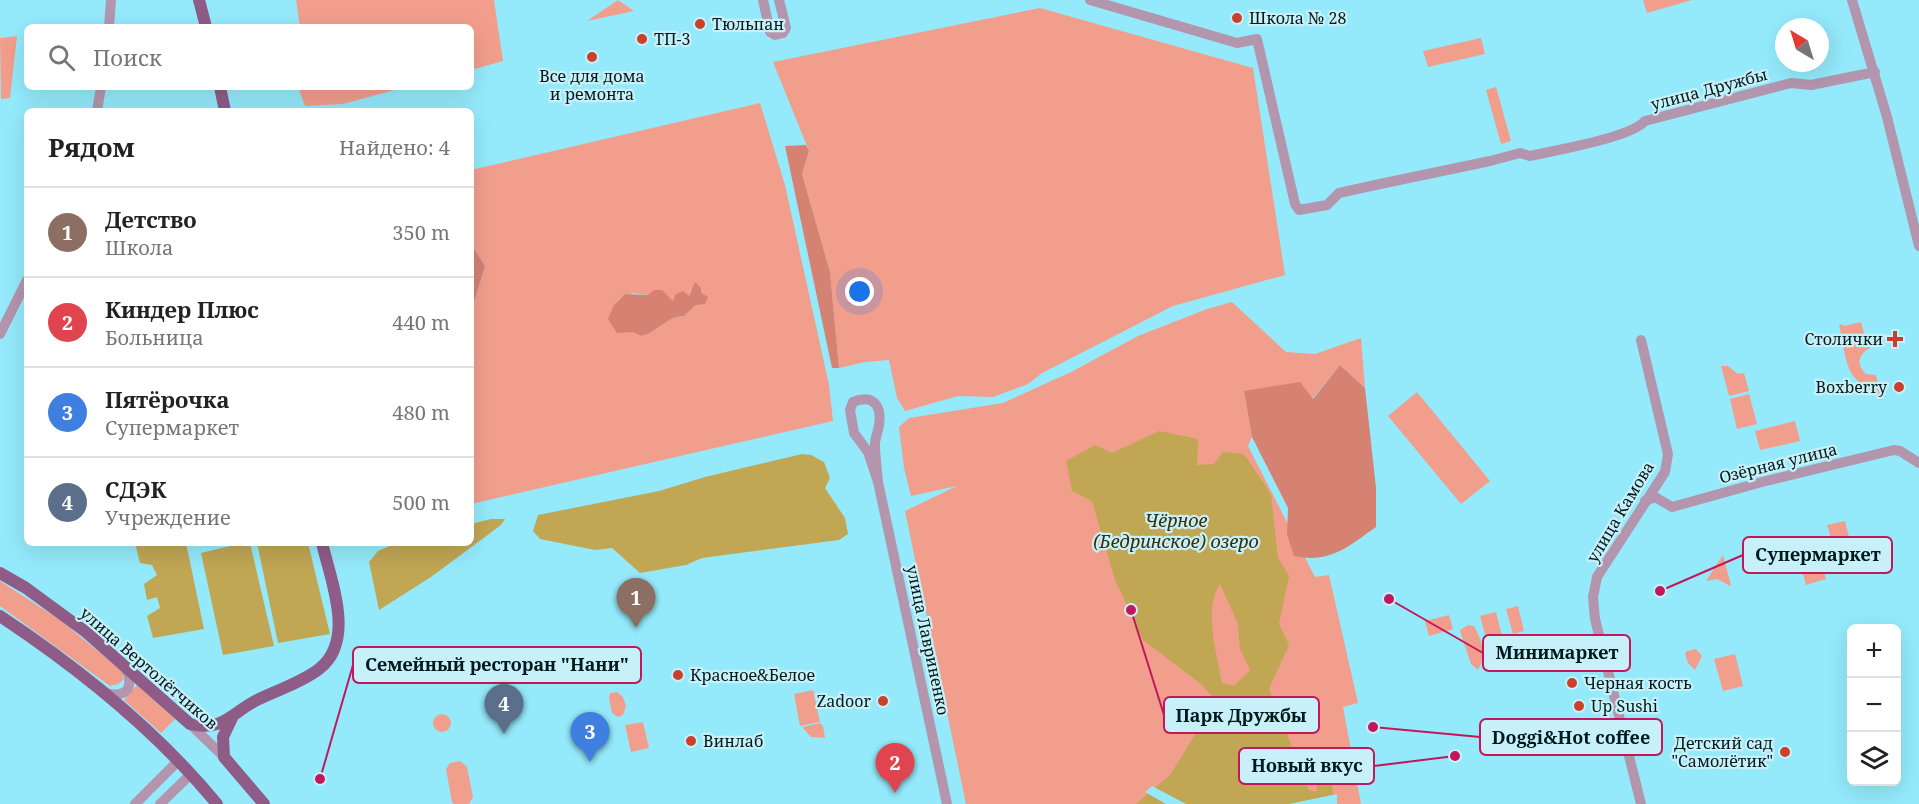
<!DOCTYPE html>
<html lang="ru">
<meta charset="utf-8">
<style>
:root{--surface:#fff;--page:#f2f2f2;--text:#222;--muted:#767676;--line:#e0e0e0;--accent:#cb402a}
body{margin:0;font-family:"Noto Serif",serif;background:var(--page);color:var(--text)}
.controls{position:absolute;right:18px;bottom:18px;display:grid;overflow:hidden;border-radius:9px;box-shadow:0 6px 24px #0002}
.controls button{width:54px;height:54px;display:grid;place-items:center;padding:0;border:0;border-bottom:2px solid var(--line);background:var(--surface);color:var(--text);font:30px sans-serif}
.compass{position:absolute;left:1775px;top:18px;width:54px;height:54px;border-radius:50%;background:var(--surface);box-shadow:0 6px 24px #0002;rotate:322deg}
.you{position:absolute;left:860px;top:292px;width:21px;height:21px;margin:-15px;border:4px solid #fff;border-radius:50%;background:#1a73e8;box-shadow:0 0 0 9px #1a73e833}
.badge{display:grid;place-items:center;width:39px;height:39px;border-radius:50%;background:var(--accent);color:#fff;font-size:20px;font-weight:700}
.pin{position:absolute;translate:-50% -50px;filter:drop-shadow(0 2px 3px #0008)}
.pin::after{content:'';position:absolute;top:32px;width:21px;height:18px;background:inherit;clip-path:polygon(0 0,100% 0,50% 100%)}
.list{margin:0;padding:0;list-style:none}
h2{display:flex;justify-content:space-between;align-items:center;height:78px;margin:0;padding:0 24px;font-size:26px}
h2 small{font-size:20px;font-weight:400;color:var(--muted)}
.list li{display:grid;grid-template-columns:39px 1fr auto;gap:18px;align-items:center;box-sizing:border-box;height:90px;padding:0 24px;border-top:2px solid var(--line)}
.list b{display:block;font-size:22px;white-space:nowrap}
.list p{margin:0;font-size:20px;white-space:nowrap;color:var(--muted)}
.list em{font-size:20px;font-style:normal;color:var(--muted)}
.icon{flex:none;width:33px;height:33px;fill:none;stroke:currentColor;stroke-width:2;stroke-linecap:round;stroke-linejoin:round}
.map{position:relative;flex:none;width:1919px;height:804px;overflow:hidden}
.search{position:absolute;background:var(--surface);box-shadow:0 6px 24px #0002;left:24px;top:24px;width:450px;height:66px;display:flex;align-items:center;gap:15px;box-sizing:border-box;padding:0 21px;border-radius:9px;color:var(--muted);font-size:22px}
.panel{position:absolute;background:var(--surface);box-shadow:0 6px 24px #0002;left:24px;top:108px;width:450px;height:438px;border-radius:9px}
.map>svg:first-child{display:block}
.green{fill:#f29e8d;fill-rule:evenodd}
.forest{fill:#d68272}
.water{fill:#c1a654;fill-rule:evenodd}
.pier{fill:#94eafb}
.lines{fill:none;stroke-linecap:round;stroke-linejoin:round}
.minor{stroke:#b396ae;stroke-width:10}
.major{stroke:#8f5c88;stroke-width:12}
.poi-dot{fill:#cb402a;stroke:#c7f0f8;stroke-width:2}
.labels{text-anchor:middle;stroke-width:4.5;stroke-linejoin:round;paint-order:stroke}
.poi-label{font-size:16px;fill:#01191d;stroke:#c7f0f8;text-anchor:start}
.street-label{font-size:16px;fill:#01191d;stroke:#c7f0f8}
.water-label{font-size:18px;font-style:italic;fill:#382d08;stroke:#c7f0f8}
.leader{fill:none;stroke:#c2185b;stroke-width:2}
.callout-dot{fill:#c2185b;stroke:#c7f0f8;stroke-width:2}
.callout{fill:#c7f0f8;stroke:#c2185b;stroke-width:2}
.callout-label{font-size:18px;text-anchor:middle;font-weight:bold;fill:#01191d}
</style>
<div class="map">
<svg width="1919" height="804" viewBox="0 0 1919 804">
<rect width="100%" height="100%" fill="#94eafb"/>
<path class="green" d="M296,0h198l9,61 -32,9v-43h-171z
M618,0l16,11 -47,10z
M1643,0h49l-45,13z
M1040,8l213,60 32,207 -112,31 -131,67 -14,11 -35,13 -35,-1 -53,15 -8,-13 -8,-38 -24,2 -26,6 -9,-96 -28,-98 7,-23 -36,-89z
M17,36l-7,62 -9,1 -1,-61z
M1481,38l4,16 -57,13 -5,-16z
M298,87h108l-63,17 -38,2z
M1496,87l15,54 -10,3 -15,-54z
M760,103l25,82 44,200 4,36 -362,83v-202l4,-3 10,-33 -12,-19 -2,-11v-66zM691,289l5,16 -12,11c-17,0 -27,17 -43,20l-30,-24 8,-13 14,-6 15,2 25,6 16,-4z
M1232,302l54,50 29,2 46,-16 4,50 -25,-23 -28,34 -68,-8 8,46 -4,9 67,131 14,-2 29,128 -15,4 18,97h-395l-61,-293 52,-25 -46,10 -7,-28 -5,-41 10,-9 94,-15 68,-31 67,-36 69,-27z
M1861,322l4,16h2l3,10c-12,6 -14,17 -4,26l10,1 6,24 -3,1c-6,-12 -17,-13 -25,-23 -10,-13 -11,-37 -15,-52l3,-1 2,2z
M1721,366h7l10,8 6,-1 5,18 -20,5z
M1417,392l73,89 -29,23 -73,-88z
M1749,394l8,30 -20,5 -7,-30z
M1795,421l5,20 -40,9 -5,-19z
M1845,521l4,16 -17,4 -5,-16z
M1817,547l9,32 -20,6 -9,-33z
M1723,555l8,30 -1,1 -13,-7 -11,2z
M0,581l60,39 62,51 1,9 -5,4 -8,2 -110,-80z
M1518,606l6,25 -11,3 -7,-25z
M1496,612l8,32 -15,4 -9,-32z
M1449,615l4,14 -24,7 -4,-15z
M1468,625l6,1c8,14 13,30 4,44l-7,-6 -10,-30 -1,-4z
M1696,649l6,7 -7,14 -7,-7 -3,-9 2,-3z
M1735,654l8,32 -20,5 -9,-32z
M137,685l38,34 -14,14 -37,-33z
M813,690l7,32 -20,4 -6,-32z
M617,692l6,5 3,9 -3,9 -5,2 -6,-4 -3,-15 1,-5z
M433 723a9 9 0 1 1 18 0a9 9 0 1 1-18 0Z
M643,722l6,26 -18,4 -6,-27z
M820,723l3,3 2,12 -14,-1 -8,-9v-1z
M460,761l7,6 6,30 -4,7h-15l-2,-2 -6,-33 4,-6z"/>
<path class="forest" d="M806,145l3,6 -7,23 28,98 9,96h-7l-47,-222z
M471,236l2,11 12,19 -10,33 -4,3z
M695,282l6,6v5l7,4 -3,7 -9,1 -12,11c-17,0 -27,17 -43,20l-8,-4 -16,1 -9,-14 6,-14 11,-11 23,1 6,-5h8l11,11 3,-7 7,-3 6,5z
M1340,365l25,23 11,100v39c-27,19 -46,37 -82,29l-7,-22 1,-26 -36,-71 -8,-46 56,-9 13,17z"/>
<path class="water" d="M1159,431l39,8 -1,26 17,-1 9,-12 21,2 27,40 7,64 11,18 -10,48 10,21 -20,44 40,101 7,2 4,-16 6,-3 5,5 3,26h-198l34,-29 46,-74 -15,-17 -58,-44 -28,-60 -23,-79 -20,-10 -6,-30 29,-16 17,8zM1220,584l18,40 2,25 10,21 -16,16 -12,-3c-5,-28 -19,-75 -2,-99z
M802,454l9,1 13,7 6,16 -5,10 20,30 3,16 -9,6 -137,18 -16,7 -46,8 -28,-25 -17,2 -55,-11 -7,-8 5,-16 121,-24 46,-14z
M491,519h14l-4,6 -70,52 -52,33 -10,-48 9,-11 19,-8h74v-19z
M135,543h51l18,86 -51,9 -6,-22 13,-8 -3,-11 -10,3 -3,-16 13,-9 -5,-10 -12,-2z
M243,543h7l24,103 -51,9 -22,-102z
M257,543h51l22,91 -52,9z"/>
<path class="pier" d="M1152,786l34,18h-20l-21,-12z
M1337,794v10h-48z"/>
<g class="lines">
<path class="minor" d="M763,0l7,32 5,3 8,-2 3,-5 -7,-28
M1090,0l147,43 20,-4 38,165 4,6 28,-5 12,-12 41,-9 110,-23 30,-8 10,3c25,-6 100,-18 115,-35l146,-38 20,2 64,-13
M1852,0l35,117 32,129
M109,27l2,-27
M97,111l4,-24
M0,334l27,-54
M1641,340l27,114 -3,18 -68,105 -4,20 2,22 46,185
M878,482c-1,-12 -3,-25 -3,-38 0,-6 3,-12 4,-19 3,-20 -6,-31 -26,-23l-3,8 4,23 14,19 10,30 69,322
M1645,501l10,-4 17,10 90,-25 132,-32 6,1 19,12
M104,693c23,5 31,-4 21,-26
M190,724l34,33
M135,804l43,-43
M160,804l31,-30"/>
<path class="major" d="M199,0l7,27
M220,87l5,24
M0,573l26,15 60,44 104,92c33,8 41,-11 67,-24 20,-10 44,-17 62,-31 37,-28 12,-88 3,-126
M0,616c80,53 156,114 217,188
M232,718l-9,19 1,20 40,47"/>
</g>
<g class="poi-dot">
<circle cx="1237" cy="18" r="6"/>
<circle cx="700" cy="24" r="6"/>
<circle cx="642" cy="39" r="6"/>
<circle cx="592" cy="57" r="6"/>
<path d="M1892 330h6v6h6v6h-6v6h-6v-6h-6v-6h6z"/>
<circle cx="1899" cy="387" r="6"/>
<circle cx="678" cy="675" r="6"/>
<circle cx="1572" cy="683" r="6"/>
<circle cx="883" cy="701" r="6"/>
<circle cx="1579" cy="706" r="6"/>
<circle cx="691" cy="741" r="6"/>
<circle cx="1785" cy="752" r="6"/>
</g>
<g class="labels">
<g class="poi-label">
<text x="1249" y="24">Школа № 28</text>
<text x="712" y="30">Тюльпан</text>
<text x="654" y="45">ТП-3</text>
<text x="592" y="82" text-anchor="middle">Все для дома<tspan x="592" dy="18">и ремонта</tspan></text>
<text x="1883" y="345" text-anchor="end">Столички</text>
<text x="1887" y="393" text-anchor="end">Boxberry</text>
<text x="690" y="681">Красное&amp;Белое</text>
<text x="1584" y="689">Черная кость</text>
<text x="871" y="707" text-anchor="end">Zadoor</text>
<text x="1591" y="712">Up Sushi</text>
<text x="703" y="747">Винлаб</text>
<text x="1773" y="749" text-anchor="end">Детский сад<tspan x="1773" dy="18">"Самолётик"</tspan></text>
</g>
<g class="street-label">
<text transform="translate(1709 89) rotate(-15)" y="6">улица Дружбы</text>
<text transform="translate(1778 463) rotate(-14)" y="6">Озёрная улица</text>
<text transform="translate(1620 512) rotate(-59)" y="6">улица Камова</text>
<text transform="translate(928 640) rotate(78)" y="6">улица Лавриненко</text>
<text transform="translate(149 668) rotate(41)" y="6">улица Вертолётчиков</text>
</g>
<g class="water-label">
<text x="1176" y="527">Чёрное<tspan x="1176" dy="21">(Бедринское) озеро</tspan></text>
</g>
</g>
<path class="leader" d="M1660 591L1743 555M1389 599L1483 653M320 779L353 665M1131 610L1164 715M1373 727L1480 737M1455 756L1374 766"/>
<g class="callout-dot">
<circle cx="1660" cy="591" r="6"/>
<circle cx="1389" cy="599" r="6"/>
<circle cx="320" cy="779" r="6"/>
<circle cx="1131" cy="610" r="6"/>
<circle cx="1373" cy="727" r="6"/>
<circle cx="1455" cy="756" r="6"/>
</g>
<g class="callout">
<rect x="1743" y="537" width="149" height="36" rx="6"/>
<rect x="1483" y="635" width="147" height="36" rx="6"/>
<rect x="353" y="647" width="288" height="36" rx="6"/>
<rect x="1164" y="697" width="155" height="36" rx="6"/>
<rect x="1480" y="719" width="182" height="36" rx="6"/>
<rect x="1239" y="748" width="135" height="36" rx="6"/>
</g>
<g class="callout-label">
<text x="1818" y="561">Супермаркет</text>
<text x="1557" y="659">Минимаркет</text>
<text x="497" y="671">Семейный ресторан "Нани"</text>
<text x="1241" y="722">Парк Дружбы</text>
<text x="1571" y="744">Doggi&amp;Hot coffee</text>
<text x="1307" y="772">Новый вкус</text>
</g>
</svg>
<div class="controls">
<button>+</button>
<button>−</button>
<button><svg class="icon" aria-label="layers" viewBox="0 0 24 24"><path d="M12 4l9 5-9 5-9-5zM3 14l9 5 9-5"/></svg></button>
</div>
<svg class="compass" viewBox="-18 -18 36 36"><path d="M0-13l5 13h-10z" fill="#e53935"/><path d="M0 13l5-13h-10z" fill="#767676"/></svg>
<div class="you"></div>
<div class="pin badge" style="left:636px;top:628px;background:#8d6e63">1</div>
<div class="pin badge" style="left:895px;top:793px;background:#e0444e">2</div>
<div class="pin badge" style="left:590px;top:762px;background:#3f7fe0">3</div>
<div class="pin badge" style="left:504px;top:734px;background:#5c6f8a">4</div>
<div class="search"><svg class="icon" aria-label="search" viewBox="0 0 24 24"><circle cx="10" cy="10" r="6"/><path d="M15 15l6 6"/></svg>Поиск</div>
<section class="panel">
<h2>Рядом<small>Найдено: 4</small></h2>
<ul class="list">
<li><span class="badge" style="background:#8d6e63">1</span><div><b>Детство</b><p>Школа</p></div><em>350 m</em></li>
<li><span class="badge" style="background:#e0444e">2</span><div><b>Киндер Плюс</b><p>Больница</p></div><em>440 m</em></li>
<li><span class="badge" style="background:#3f7fe0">3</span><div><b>Пятёрочка</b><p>Супермаркет</p></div><em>480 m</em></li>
<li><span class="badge" style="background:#5c6f8a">4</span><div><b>СДЭК</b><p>Учреждение</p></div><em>500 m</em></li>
</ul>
</section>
</div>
